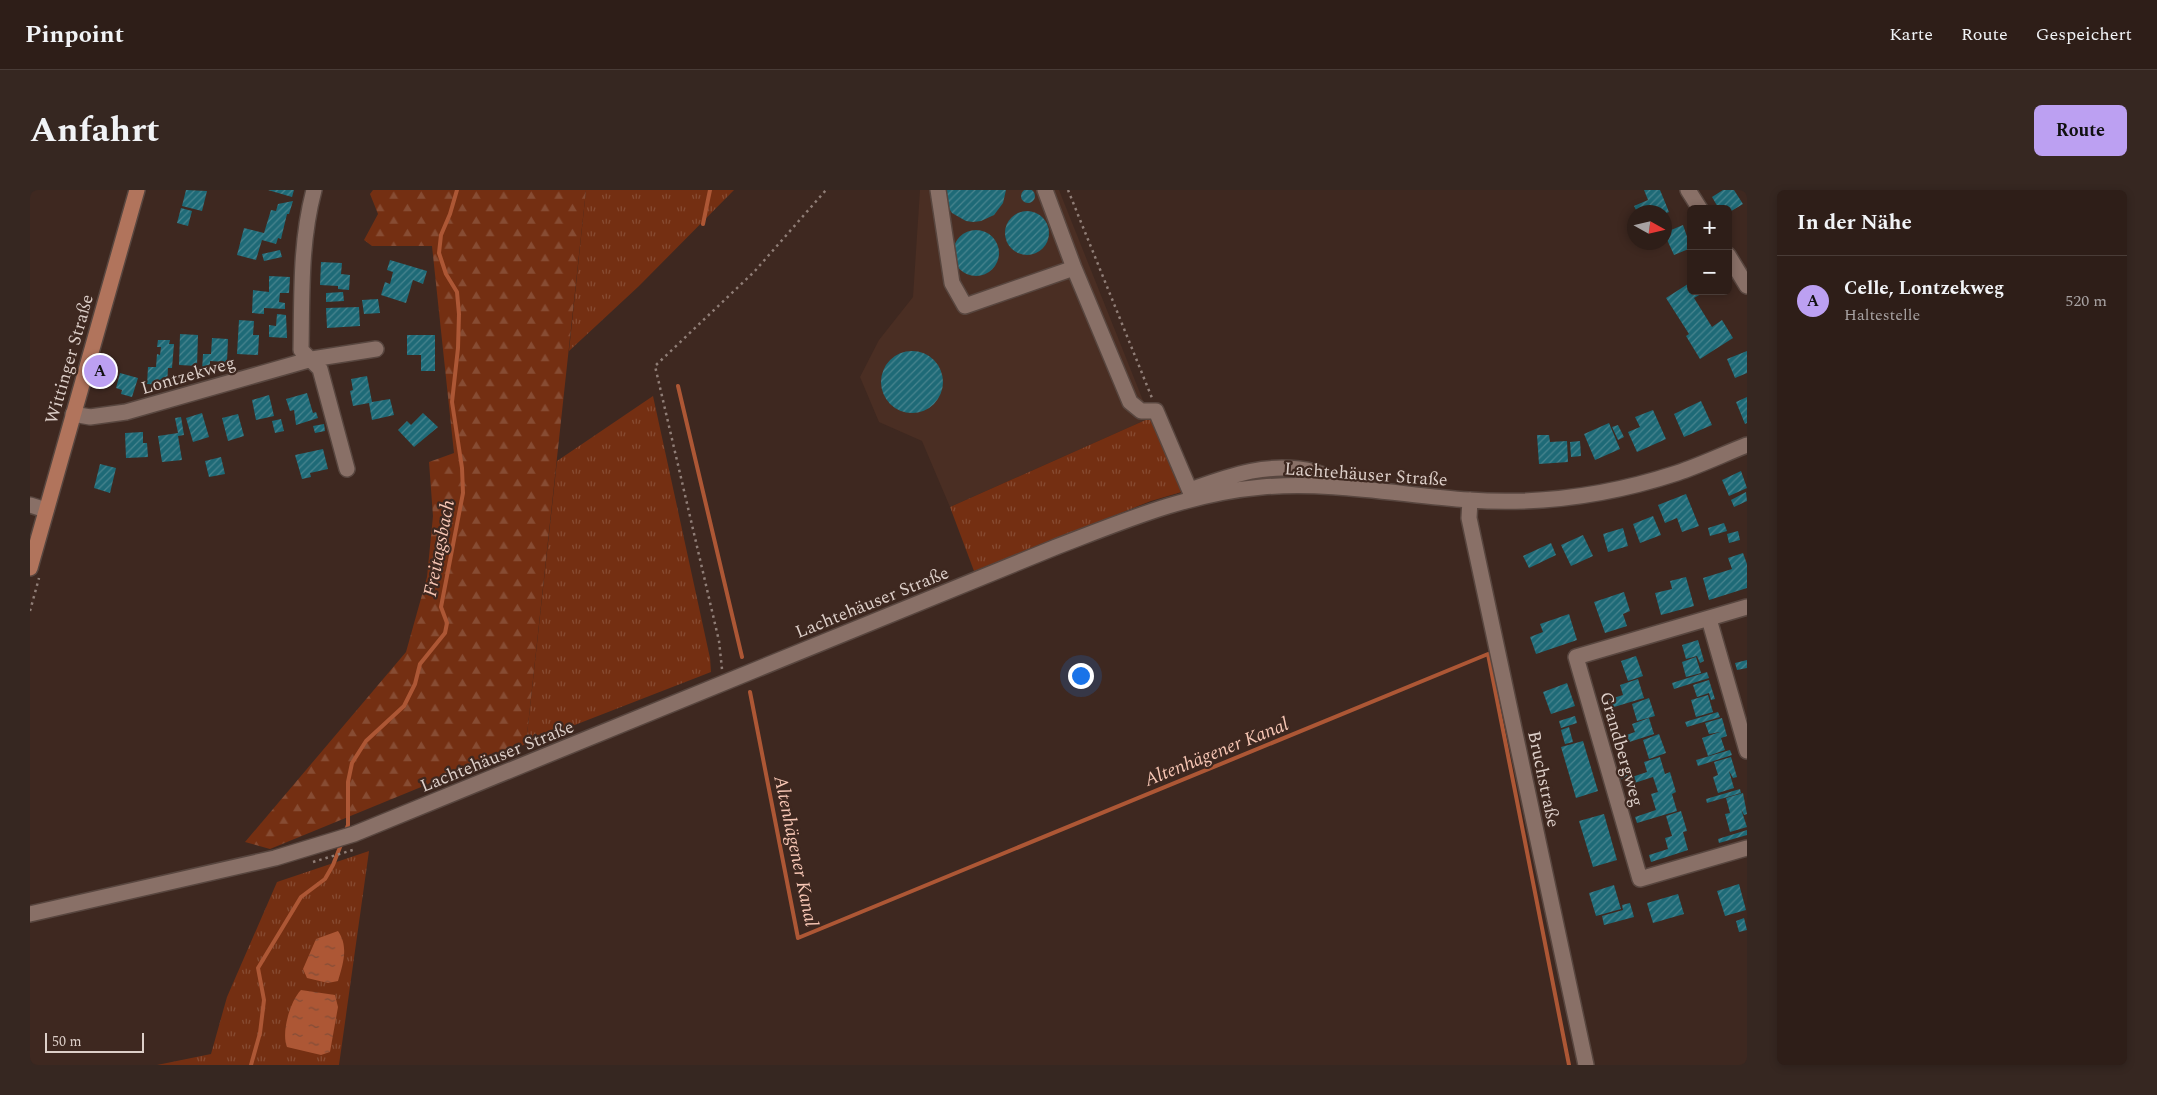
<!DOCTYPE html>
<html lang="de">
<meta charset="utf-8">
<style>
:root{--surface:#2e1e18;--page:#362721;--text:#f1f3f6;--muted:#a7a2a2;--line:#493c37;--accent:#bca0f2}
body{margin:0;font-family:Spectral,serif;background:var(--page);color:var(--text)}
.controls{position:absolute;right:15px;top:15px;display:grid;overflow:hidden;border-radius:8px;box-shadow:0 2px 8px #0003}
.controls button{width:45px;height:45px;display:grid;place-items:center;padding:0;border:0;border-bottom:1px solid var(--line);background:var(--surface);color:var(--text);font:25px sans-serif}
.compass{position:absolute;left:1597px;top:15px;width:45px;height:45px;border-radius:50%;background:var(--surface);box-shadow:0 2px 8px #0003;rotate:98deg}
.scale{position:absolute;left:15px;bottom:12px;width:99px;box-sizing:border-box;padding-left:5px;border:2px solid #ddcfc9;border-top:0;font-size:14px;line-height:18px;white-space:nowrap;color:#ddcfc9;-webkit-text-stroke:4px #3e2820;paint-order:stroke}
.you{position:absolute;left:1050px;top:485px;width:18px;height:18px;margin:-12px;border:4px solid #fff;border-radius:50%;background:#1a73e8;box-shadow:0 0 0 8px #1a73e833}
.badge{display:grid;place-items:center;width:32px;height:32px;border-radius:50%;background:var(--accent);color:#111;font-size:16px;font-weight:700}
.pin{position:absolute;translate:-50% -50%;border:2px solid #fff;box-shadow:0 1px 5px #0006}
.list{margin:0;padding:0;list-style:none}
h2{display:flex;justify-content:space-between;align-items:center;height:65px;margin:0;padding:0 20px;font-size:21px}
h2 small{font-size:16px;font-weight:400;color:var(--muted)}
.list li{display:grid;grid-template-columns:32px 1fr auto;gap:15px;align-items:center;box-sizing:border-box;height:90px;padding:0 20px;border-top:1px solid var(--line)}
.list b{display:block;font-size:19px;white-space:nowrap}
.list p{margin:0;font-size:16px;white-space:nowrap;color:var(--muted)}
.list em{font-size:16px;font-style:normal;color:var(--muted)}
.map{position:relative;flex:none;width:1717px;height:875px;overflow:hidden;border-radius:8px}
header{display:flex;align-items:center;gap:30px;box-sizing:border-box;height:70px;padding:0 25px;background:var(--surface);border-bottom:1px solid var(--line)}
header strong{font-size:24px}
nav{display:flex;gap:28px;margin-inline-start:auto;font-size:18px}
.intro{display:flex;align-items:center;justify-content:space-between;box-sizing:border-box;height:120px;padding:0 30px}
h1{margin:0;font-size:35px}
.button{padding:12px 22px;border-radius:8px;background:var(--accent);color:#111;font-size:18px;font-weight:700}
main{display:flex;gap:30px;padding:0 30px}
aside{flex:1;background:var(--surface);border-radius:8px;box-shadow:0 2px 8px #0003}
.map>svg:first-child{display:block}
.built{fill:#4a2e23}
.grass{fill:url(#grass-tufts)}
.forest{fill:url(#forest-firs)}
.water{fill:url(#water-ripples)}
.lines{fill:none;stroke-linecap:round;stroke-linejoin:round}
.stream{stroke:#ad5735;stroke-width:4}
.building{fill:url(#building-hatch)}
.minor-casing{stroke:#58463f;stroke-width:18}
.major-casing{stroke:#58463f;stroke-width:18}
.path{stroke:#907e77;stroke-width:2.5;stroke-dasharray:2.5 4;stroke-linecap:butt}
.minor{stroke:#897067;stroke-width:15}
.major{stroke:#b1745c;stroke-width:15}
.labels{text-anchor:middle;stroke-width:4.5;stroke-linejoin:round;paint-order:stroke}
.street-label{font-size:18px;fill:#ddcfc9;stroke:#3e2820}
.water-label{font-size:19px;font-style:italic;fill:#f8c7b5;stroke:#3e2820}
</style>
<header>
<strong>Pinpoint</strong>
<nav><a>Karte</a><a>Route</a><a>Gespeichert</a></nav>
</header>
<div class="intro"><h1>Anfahrt</h1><a class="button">Route</a></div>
<main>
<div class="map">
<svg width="1717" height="875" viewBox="0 0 1717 875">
<defs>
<pattern id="grass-tufts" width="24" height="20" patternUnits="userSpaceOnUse" patternTransform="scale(1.25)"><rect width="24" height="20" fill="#742f12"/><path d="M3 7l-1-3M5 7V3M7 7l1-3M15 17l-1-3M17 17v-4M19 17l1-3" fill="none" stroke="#874c33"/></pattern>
<pattern id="forest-firs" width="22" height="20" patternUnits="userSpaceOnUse" patternTransform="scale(1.25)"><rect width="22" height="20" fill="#742f12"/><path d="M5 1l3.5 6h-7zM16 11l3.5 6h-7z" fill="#874c33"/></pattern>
<pattern id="water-ripples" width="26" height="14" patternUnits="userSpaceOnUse" patternTransform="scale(1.25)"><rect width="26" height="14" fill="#ad5735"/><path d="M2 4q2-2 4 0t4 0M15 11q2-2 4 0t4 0" fill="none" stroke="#824d38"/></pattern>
<pattern id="building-hatch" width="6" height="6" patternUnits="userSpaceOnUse" patternTransform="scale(1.25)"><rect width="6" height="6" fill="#1e6a77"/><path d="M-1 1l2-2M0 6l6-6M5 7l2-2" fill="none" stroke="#49858f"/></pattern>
</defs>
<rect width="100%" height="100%" fill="#3e2820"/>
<path class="built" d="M890,0h139l91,228 -200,89 -28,-66 -43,-19 -19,-45 19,-37 34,-43z"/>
<path class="grass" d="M556,0h148l-95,96 -70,65z
M623,206l57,262 1,14 -185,72 31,-283z
M1120,228l35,73 -34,10 -177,70 -24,-64z
M339,661l-30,214h-182l54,-11 16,-57 50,-115z"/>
<path class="forest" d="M343,0h213l-60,554 -256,105 -25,-7 161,-190 21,-75 6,-61 -4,-54 25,-9 -22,-207h-60l-8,-6 14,-26 -8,-20z"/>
<path class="water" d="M308,741c11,16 5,33 0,50l-10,2 -21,-5 -4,-9 13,-30z
M271,800l34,5 3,12 -8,45 -9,3 -34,-8c-6,-14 3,-46 14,-57z"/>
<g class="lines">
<path class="stream" d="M673,34l7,-34
M648,196l64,271
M720,502l48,246 690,-284 81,411
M315,643l3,-8v-43l4,-19 14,-22 38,-35 11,-22 5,-20 25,-31 2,-10 -6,-16 22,-114 -1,-25 -10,-66 6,-54 1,-34 -2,-22 -11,-18 -7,-21 2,-18 9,-21 7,-24
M221,875l9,-32 4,-33 -6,-32 43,-71 24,-18 8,-14 9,-23"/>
</g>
<path class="building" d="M991 6a7 7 0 1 1 14 0a7 7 0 1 1-14 0Z
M156,0l21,1 -5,20 -20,-5z
M238,0h26l-2,7z
M913,0h63l-3,13 -9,12 -13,6 -8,1 -7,-1 -14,-8 -4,-6z
M1614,0h16l9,22 -5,2v-2h-27l-3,-6 14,-6z
M1693,0h11l9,14 -15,9v-4h-9l-7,-12z
M263,11l-4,13h-2l-6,25 -3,-1 -2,6 -14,-4 -6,20 -19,-5 7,-27 20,5 7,-23 5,1 2,-7z
M151,18l11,3 -4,15 -11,-3z
M975 43a22 22 0 1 1 44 0a22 22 0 1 1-44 0Z
M1653,35l8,23 -17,7 -10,-22z
M923 63a23 23 0 1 1 46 0a23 23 0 1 1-46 0Z
M250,60l2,7 -18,4 -2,-7z
M360,70l37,11 -4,13 -10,-4 -7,23 -25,-8 4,-13 5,2 3,-12 -6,-2z
M291,72l21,1 -1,11 9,1 -1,15 -11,-1v-3l-18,-1z
M239,86l21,1 -1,16h-9l-1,9 6,1v6l-21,-1v6l-12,-1 1,-23 16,2z
M1661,92v9h8l2,3 -7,4 18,29 10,-7 11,18 -33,21 -14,-23 3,-2 -23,-36z
M313,102l1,9 -18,1v-9z
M348,109l2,14 -16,1 -2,-14z
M329,117l1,19 -33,2 -1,-20z
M247,124l9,1 1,23 -18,-1v-12l7,1z
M209,130l15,1 -1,14h6l-1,20 -21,-1z
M150,144l18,1 -1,31 -18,-1z
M377,145h28v36h-14v-16h-14z
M182,148l16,1 -1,23 -17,-1v10h-8l1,-17h8z
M128,150h12l-1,4h5l-2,24h-4l-1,17 -20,-1 1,-17h8l1,-13 3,1 1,-8h-4z
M851 192a31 31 0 1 1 62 0a31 31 0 1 1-62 0Z
M1717,161v22l-12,5 -8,-19z
M90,183l18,5 -6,19 -11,-3 1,-4 -6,-2z
M337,186l5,26 18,-3 4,16 -22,5 -3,-17 -16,3 -3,-15 3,-1 -2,-11z
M277,203l6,20 3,-1 2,6 -22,7 -2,-15 -4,1 -4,-12z
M239,205l5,21 -18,4 -4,-20z
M1717,207v26l-2,1 -9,-22z
M1671,211l11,24 -28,12 -10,-23z
M1623,220l13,29 -29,13 -9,-20 12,-5 -5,-10z
M172,223l7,24 -16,5 -7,-24z
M393,223l15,14 -24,20 -16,-17 9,-9 4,4z
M208,224l6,22 -16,5 -6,-23z
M151,227l3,18 -6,1 4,24 -20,2 -4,-26 20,-3 -3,-15z
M251,229l3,12 -9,2 -3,-12z
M1579,233l11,26 -25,11 -11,-26z
M294,234l1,7 -10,2 -2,-7z
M1588,235l6,12 -6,3 -6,-13z
M113,242v11h4l1,14 -22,1 -1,-25z
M1507,245h12l1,7 17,-1 1,21 -29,2z
M1550,251l1,15 -10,1 -1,-15z
M293,259l5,20 -18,4 1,4 -9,2 -7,-24z
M191,267l4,17 -16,3 -4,-16z
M70,274l16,4 -6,25 -16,-5z
M1711,281l6,17 -18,8 -7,-16z
M1716,302l1,9 -13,6 -3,-7z
M1656,304l13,32 -17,6 -5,-14 -12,5 -7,-18z
M1623,326l8,19 -21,8 -7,-19z
M1694,333l3,8 -17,5 -2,-8z
M1593,338l5,18 -20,6 -5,-18z
M1708,341l2,9 -11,3 -2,-9z
M1553,345l10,21 -22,10 -10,-21z
M1521,353l5,12 -27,13 -6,-12z
M1713,363l4,11v24l-38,12 -6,-22 29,-9 -4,-11z
M1656,387l8,29 -33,9 -6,-22 17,-4 -2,-8z
M1594,402l6,19 -7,3 4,12 -22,7 -11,-31z
M1539,424l8,26 -41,14 -6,-17 13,-5 -3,-8z
M1668,450l6,21 -4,2 -3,-7 -11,3 -4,-14z
M1606,466l7,20 -15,5 -7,-20z
M1666,467l5,16 -15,4 -4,-15z
M1717,470v8l-10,2 -2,-7z
M1677,482l2,6 -35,11 -2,-6z
M1608,489l6,19 -40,12 -3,-8 22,-7 -3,-10z
M1679,490l6,19 -4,1 -2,-7 -12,4 -4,-12z
M1537,493l8,23 -24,8 -8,-22z
M1678,505l5,17 -17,5 -5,-17z
M1619,508l6,18 -18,5 -5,-17z
M1688,522l2,5 -33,10 -2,-5z
M1545,526l2,7 -16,5 -2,-7z
M1619,528l5,16 -37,12 -2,-7 20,-7 -3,-8z
M1692,528l5,18 -6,2 4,12 -17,6 -6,-18 18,-6 -11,2 -4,-11z
M1539,537l4,15 -8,2 -4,-14z
M1629,544l7,19 -17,6 -6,-19z
M1553,551l15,50 -22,7 -15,-51z
M1700,560l2,5 -34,11 -2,-6z
M1630,567l5,17 5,-2 6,20 -4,2 5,17 -40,12 -2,-6 21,-7 -5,-16 7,-2 -5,-15 -25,8 -2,-6 21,-7 -3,-10z
M1701,567l6,20 -4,1 -4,-7 5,17 -16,5 -5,-16 5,-2 -4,-13z
M1600,579l2,6 -11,4 -2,-6z
M1710,599l1,4 -34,10 -1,-4z
M1713,603l4,21 -3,1 -3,-6 6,18 -17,5 -5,-18 5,-1 -4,-15z
M1651,621l6,20 -4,1 5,18 -37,12 -2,-7 19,-6 -3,-11 7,-2 -6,-20z
M1574,624l13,46 -24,7 -14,-46z
M1717,640v5l-28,8 -1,-4z
M1709,694l7,26 -21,6 -8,-25z
M1584,695l7,24 -25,7 -7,-23z
M1648,704l6,20 -31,9 -6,-20z
M1600,713l4,14 -30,8 -2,-9 21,-6 -1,-5z
M1714,728l3,12 -8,2 -3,-11z"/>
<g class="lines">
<defs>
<path id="minor" d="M284,0c-14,52 -12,106 -13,160l19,19 27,100
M908,0l14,93 13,23 109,-38
M1015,0l29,78 56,134 11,9h15l37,87
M1658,0l12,19
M1698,65l19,31
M43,224l17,3 36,-5 186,-53 64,-10
M1160,300c41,-15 80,-29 125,-18 10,3 20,8 29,13
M1440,310l-1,18 117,547
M0,315l16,5
M1717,417l-171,50 64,222 107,-31
M1679,429l38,132
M0,724l245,-56 79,-24 702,-287c68,-26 133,-54 206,-60 69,-6 138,8 207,13 70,5 141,-5 208,-27 24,-8 47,-19 70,-28"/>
<path id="major" d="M0,378l107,-378"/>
</defs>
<use href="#minor" class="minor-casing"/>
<use href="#major" class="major-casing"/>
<path class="path" d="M1038,0l84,208
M0,421l9,-33
M692,479l-3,-28 -64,-275 99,-94 72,-82
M283,672l43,-13"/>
<use href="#minor" class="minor"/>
<use href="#major" class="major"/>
</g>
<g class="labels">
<g class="street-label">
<text transform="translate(39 169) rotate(-74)" y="6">Wittinger Straße</text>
<text transform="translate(158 185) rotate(-16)" y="6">Lontzekweg</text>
<text transform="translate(1336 284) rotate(4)" y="6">Lachtehäuser Straße</text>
<text transform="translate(842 412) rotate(-22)" y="6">Lachtehäuser Straße</text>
<text transform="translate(1592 559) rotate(74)" y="6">Grandbergweg</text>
<text transform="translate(467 566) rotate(-22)" y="6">Lachtehäuser Straße</text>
<text transform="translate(1514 589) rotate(78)" y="6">Bruchstraße</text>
</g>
<g class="water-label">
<text transform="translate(408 358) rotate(-79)" y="7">Freitagsbach</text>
<text transform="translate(1186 561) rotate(-22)" y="7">Altenhägener Kanal</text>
<text transform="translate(767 661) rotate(78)" y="7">Altenhägener Kanal</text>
</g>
</g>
</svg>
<div class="controls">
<button>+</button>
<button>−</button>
</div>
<svg class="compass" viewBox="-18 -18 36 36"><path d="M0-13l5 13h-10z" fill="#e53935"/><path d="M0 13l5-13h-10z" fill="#a7a2a2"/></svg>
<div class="scale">50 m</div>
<div class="you"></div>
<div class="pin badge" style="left:70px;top:181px">A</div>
</div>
<aside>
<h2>In der Nähe<small></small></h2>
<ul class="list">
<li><span class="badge">A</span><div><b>Celle, Lontzekweg</b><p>Haltestelle</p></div><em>520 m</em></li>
</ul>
</aside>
</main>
